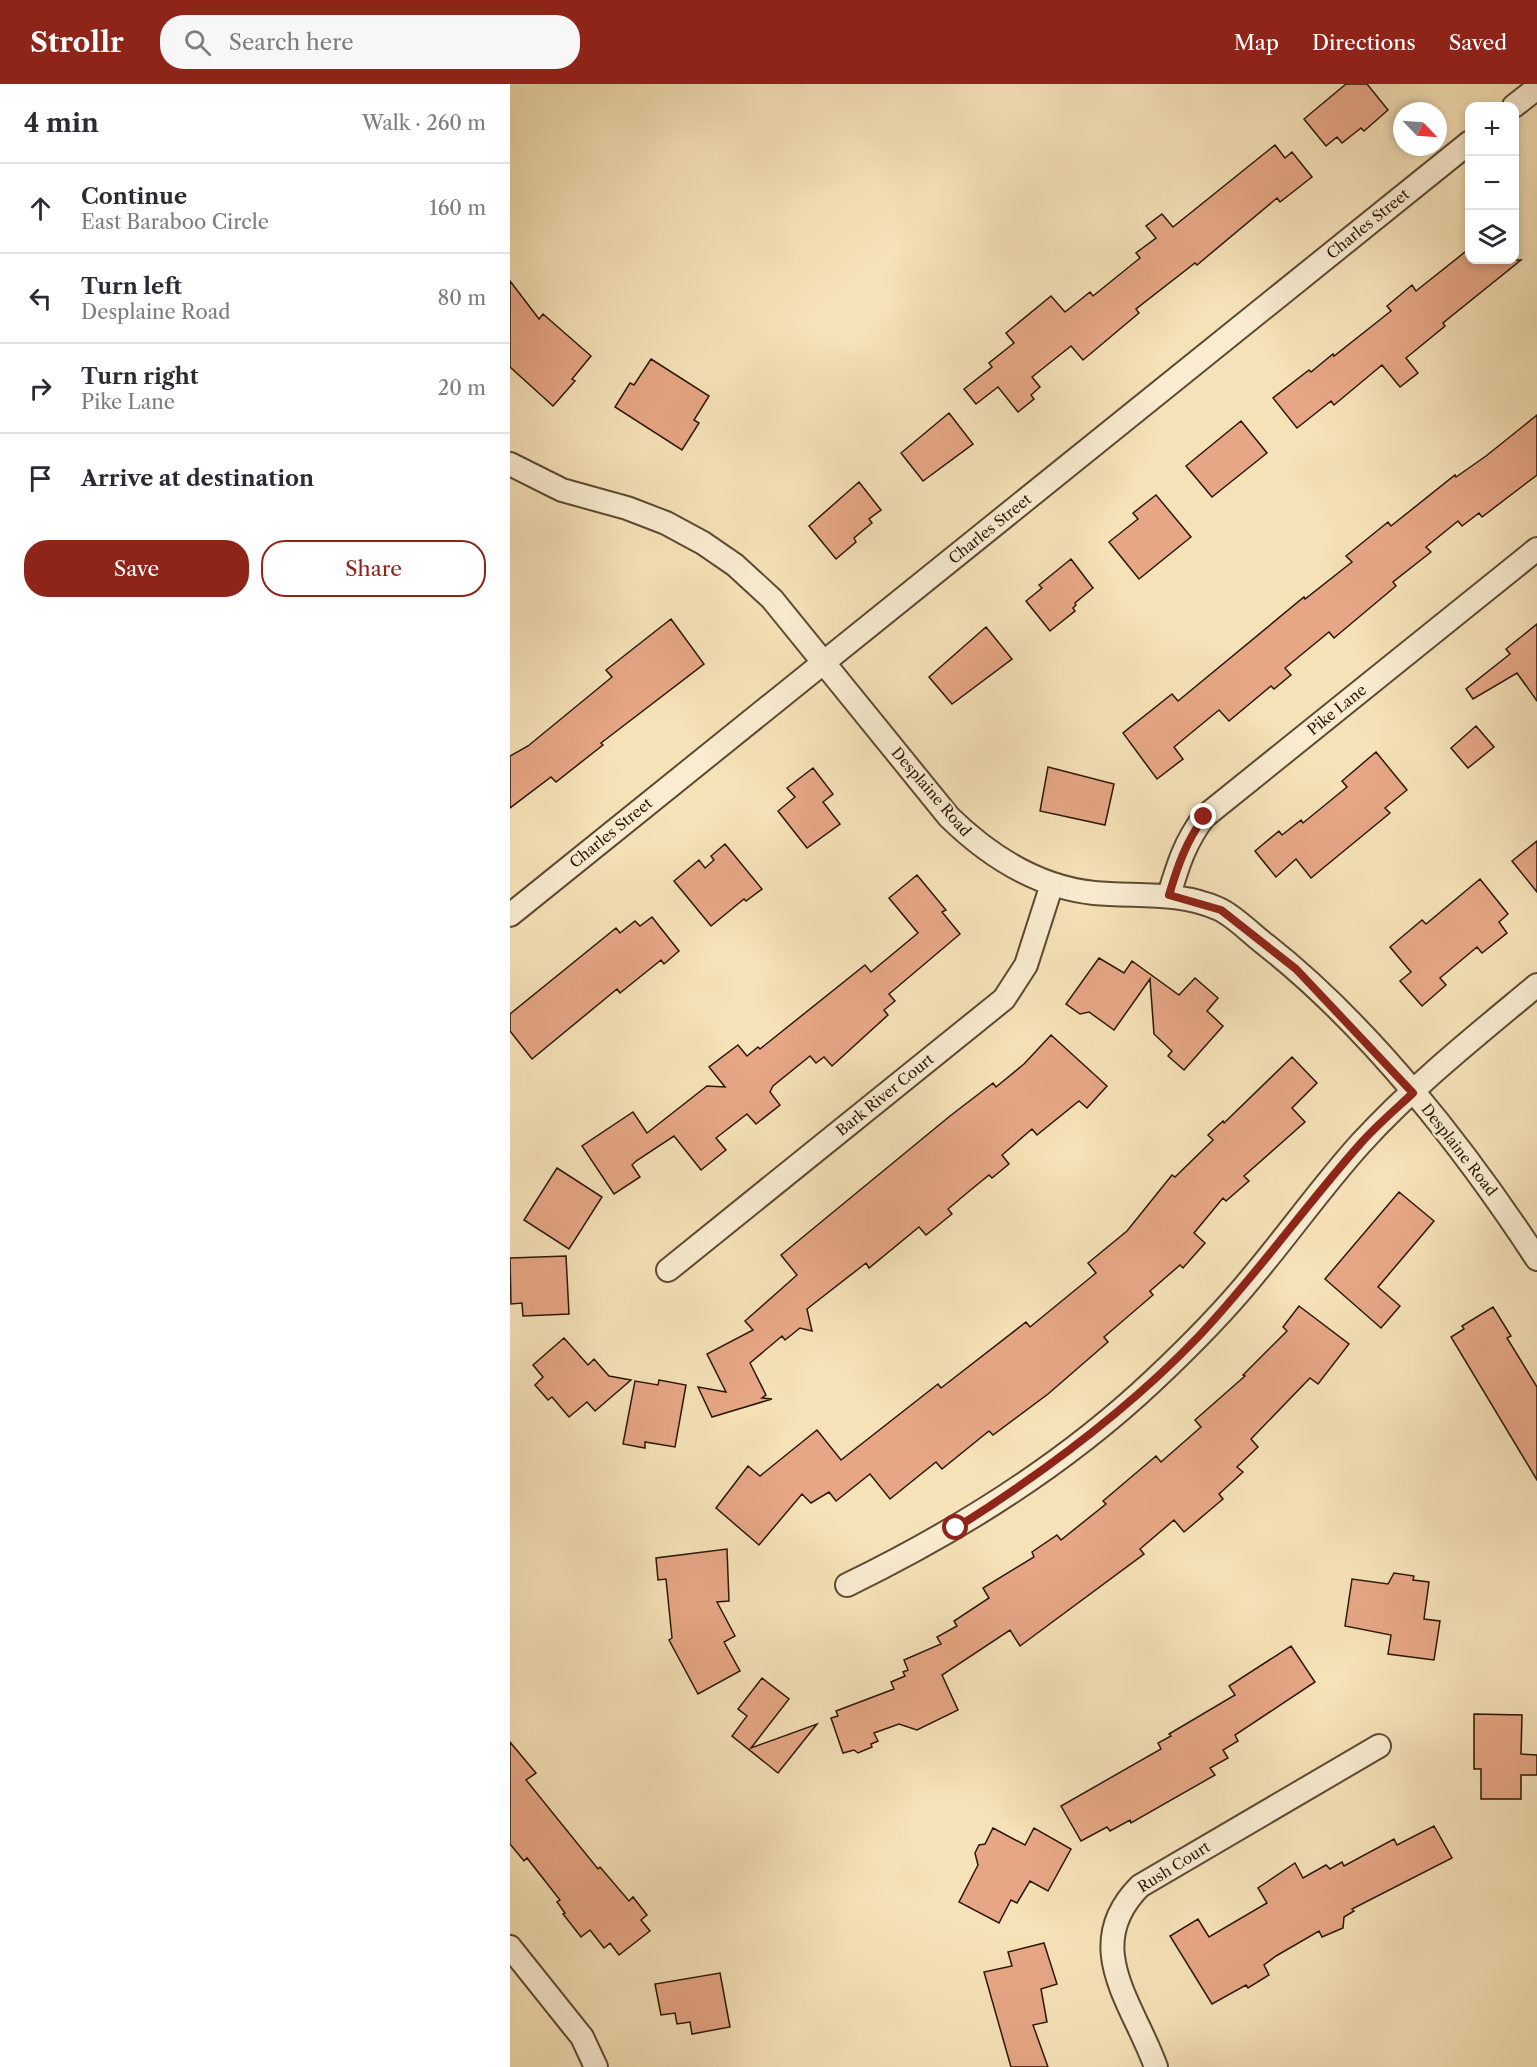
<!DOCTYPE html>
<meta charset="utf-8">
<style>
:root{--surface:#fff;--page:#f7f7f7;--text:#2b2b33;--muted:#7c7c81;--line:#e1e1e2;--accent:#8f2418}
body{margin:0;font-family:"Libre Caslon Text",serif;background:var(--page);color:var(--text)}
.controls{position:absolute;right:18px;top:18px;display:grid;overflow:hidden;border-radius:12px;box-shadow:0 3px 9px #0003}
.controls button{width:54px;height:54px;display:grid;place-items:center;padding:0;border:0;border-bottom:2px solid var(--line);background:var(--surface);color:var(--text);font:30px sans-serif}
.compass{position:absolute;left:883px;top:18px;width:54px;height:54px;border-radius:50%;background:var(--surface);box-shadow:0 3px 9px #0003;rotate:115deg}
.stop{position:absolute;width:18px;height:18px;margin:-14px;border:4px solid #8f2418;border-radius:50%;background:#fff}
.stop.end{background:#8f2418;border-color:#fff;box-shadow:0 2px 6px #0008}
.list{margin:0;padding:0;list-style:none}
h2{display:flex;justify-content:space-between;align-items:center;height:78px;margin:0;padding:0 24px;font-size:26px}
h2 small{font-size:20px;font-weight:400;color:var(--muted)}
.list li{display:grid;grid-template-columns:39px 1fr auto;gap:18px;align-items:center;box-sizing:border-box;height:90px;padding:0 24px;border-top:2px solid var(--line)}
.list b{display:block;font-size:22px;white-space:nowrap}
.list p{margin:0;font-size:20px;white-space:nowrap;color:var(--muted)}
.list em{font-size:20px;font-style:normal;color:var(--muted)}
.actions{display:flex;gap:12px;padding:18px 24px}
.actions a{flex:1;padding:14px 0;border:2px solid var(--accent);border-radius:24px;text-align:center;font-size:21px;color:var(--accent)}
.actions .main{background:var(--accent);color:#fff}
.icon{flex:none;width:33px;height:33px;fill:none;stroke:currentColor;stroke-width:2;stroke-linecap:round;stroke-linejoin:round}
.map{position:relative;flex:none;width:1027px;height:1983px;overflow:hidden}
header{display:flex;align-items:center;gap:36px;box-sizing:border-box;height:84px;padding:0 30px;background:var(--accent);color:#fff}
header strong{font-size:28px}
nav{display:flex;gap:33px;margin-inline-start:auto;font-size:21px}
.search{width:420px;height:54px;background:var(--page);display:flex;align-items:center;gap:15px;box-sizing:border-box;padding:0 21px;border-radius:24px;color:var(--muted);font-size:22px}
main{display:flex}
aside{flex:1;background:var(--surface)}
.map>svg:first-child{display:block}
.building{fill:#e7a786;stroke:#2c1706;stroke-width:1.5}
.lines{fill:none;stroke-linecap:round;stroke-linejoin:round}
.minor-casing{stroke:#5e4a32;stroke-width:26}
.minor{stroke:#f9ecd1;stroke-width:22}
.route{stroke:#8f2418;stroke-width:8}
.labels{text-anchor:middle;stroke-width:4.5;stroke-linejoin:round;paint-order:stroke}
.street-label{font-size:15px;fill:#2c1706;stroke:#f9ecd1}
</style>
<header>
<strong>Strollr</strong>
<div class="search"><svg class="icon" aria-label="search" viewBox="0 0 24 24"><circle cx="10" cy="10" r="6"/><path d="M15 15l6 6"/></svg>Search here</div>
<nav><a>Map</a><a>Directions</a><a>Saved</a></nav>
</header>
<main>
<aside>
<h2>4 min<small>Walk · 260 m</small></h2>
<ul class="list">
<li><svg class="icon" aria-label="ahead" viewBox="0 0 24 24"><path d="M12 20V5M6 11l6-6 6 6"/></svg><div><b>Continue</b><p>East Baraboo Circle</p></div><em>160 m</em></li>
<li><svg class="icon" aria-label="left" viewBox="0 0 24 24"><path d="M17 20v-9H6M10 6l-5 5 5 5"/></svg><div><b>Turn left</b><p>Desplaine Road</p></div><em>80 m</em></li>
<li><svg class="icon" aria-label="right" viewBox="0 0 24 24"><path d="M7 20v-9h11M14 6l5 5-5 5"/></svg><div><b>Turn right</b><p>Pike Lane</p></div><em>20 m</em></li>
<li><svg class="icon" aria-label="arrive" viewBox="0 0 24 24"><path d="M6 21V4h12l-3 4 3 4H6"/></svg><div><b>Arrive at destination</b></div></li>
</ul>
<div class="actions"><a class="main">Save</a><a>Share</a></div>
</aside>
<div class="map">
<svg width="1027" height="1983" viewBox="0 0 1027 1983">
<rect width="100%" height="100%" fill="#f6e2b8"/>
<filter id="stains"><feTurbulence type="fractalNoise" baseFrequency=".00333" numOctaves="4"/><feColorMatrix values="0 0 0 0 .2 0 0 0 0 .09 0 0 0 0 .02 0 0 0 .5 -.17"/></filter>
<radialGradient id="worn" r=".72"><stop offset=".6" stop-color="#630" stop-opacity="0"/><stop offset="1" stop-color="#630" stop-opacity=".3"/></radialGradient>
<path class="building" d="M836,0h21l21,26 -24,21 -3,-3 -19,15 -5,-6 -11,9 -22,-27z
M765,61l10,13 7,-6 20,25 -32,25 -3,-4 -80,67 -2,-2 -59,46 3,4 -56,47 -12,-14 -39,31 8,10 -9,8 3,4 -16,13 -20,-25 -22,17 -12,-15 28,-22 -3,-4 25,-20 -8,-10 45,-37 14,16 25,-20 3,4 47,-38 -4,-5 20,-15 -10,-12 16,-12 11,13z
M960,164v12h51l-78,63 2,3 -39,32 12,15 -18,14 -18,-22 -48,40 -3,-4 -34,27 -24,-30 36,-28 2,2 22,-18 1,2 57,-45 -4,-5 25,-21 4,6z
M0,197l29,38 4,-5 48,42 -19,23 3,2 -22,25 -43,-39z
M141,275l58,37 -15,24 5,3 -17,27 -67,-43 15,-24 4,2z
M439,329l24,31 -50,37 -22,-28z
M1027,331v60l-55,42 -3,-4 -17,13 -4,-5 -32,26 5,5 -38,30 3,4 -62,52 -5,-6 -44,36 6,7 -17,14 -3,-3 -42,35 -10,-11 -45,37 9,12 -26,20 -34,-46 49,-39 6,7 126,-104 1,2 47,-37 -6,-6 42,-34 3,4 64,-51 1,2 30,-21z
M731,337l26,32 -55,44 -26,-31z
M349,398l22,28 -12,9 3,4 -18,15 2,4 -20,17 -27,-33z
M646,411l35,42 -52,42 -30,-37 29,-23 -5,-6z
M561,475l22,29 -18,15 1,2 -3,3 2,3 -25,20 -24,-30 16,-13 -3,-3z
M161,535l33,45 -103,79 2,2 -47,37 -5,-5 -41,31v-52l18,-10 84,-69 -6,-7z
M1027,540v77l-20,-28 -44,26 -7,-10 44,-35 -4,-5z
M476,543l26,32 -60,45 -23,-27z
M966,642l18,21 -26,21 -17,-20z
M866,668l31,38 -22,18 5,5 -79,65 -15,-19 -20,18 -21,-26 24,-20 3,4 19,-15 2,3 44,-36 -5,-6z
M538,683l66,17 -9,41 -65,-14z
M303,684l20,26 -10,8 17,22 -33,24 -29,-37 17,-14 -8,-9z
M1027,757v51l-25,-31z
M215,760l37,45 -16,12 -2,-2 -33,27 -37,-45 25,-21 6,8 9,-8 -3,-4z
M407,791l29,35 -4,2 18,22 -71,60 6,7 -11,9 4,5 -56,51 -8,-9 -8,6 -6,-7 -37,30 -3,6 10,13 -24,19 -9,-10 -31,24 10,12 -25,20 -27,-34 -38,25 -4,4 8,12 -26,17 -32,-48 51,-34 14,21 60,-47 18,1 -16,-20 29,-22 9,11 11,-9 2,2 105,-84 6,7 47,-39 -29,-35z
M970,795l28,35 -9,8 8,11 -25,20 -5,-6 -37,31 6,7 -24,21 -22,-25 11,-9 -21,-25 32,-27 4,4z
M142,833l27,34 -15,13 -3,-4 -41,33 -3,-4 -85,70 -22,-28v-17l106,-86 4,5 15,-12 5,5z
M589,874l25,15 8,-12 47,34 16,-17 23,20 -11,13 16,15 -39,44 -16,-14 4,-5 -18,-17 -4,-55 -36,51 -25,-18 -9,2 -14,-10z
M541,951l56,51 -20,22 -8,-7 -42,34 -5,-6 -30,26 7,9 -17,14 -3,-3 -22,18 -19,16 4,5 -26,21 -7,-8 -50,41 -3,-5 -59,46 5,22 -12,-3 -15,12 -3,-4 -32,27 16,32 -4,3 10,1 -60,18 -14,-30 28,5 -19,-38 46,-24 -8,-9 52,-46 -16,-20 169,-139 43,-33 3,4 28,-23z
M782,973l25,26 -25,25 13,14 -61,54 5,5 -23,20 -3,-3 -29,35 11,10 -22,25 -3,-3 -30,26 3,4 -49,42 4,5 -60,52 -55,41 -4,-4 -47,38 -6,-7 -46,37 -20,-25 -34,27 -7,-9 -18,11 -9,-9 -43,51 -43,-37 32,-42 12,10 57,-46 24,30 97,-76 3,4 85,-66 4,5 66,-54 -8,-10 39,-32 45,-56 3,2 38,-37 -5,-5 15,-14 1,2z
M47,1084l45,29 -33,52 -45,-29z
M889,1108l35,29 -56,66 22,19 -19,22 -56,-49z
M56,1172l3,58 -46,2 -1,-13 -11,1 -1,-46z
M789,1222l50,38 -31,40 -8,-6 -59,61 7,8 -21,20 6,5 -24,22 4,5 -39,33 -10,-12 -34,29 4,5 -124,92 -10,-16 -68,45 16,35 -41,20 -18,-6 -25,9 4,8 -7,3 1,3 -14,6 -4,-3 -11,3 -12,-35 7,-2 -2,-5 58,-22 -3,-7 14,-6 -2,-4 5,-2 -4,-10 37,-16 -4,-7 20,-11 -3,-5 35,-23 -6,-10 51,-31 -2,-5 25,-17 4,5 45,-36 -3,-3 53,-45 5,6 40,-35 -6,-7 50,-44 -2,-1 44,-44 -4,-4z
M983,1223l18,29 -4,2 30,49v93l-86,-143 13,-8 -2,-3z
M54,1254l24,27 6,-6 15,17 22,4 -36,31 -8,-9 -18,15 -17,-20 -4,3 -13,-15 8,-8 -10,-12z
M149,1296l27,5 -11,62 -30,-5v6l-22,-4 12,-63 23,4z
M217,1465l2,52 -12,1 18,34 -11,6 16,29 -42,23 -29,-54 3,-2 -6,-59 -8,1 -2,-22z
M884,1489l20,3 -1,4 16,2 -5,37 16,2 -6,39 -46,-6 3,-19 -46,-9 7,-47 36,5z
M781,1562l24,36 -80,53 3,6 -15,9 5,8 -18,10 5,7 -84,48 -1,-3 -20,11 -3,-4 -26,14 -20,-35 100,-57 -3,-6 13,-7 -2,-2 66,-39 -6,-9z
M252,1594l27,21 -38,49 66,-24 -39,49 -46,-37 15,-20 -9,-7z
M964,1630l48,1 -1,39 16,1v20h-16v24h-40v-30h-7z
M0,1658l26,31 -10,7 72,89 2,-2 29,34 4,-4 14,18 -6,5 9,11 -31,24 -9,-12 -6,5 -14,-18 -9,7 -18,-23 2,-1 -8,-11 3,-2 -33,-42 -3,3 -14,-17z
M924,1742l18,32 -100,51 2,2 -10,6 -1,11 -21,9 -3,-6 -43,25 -12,9 5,10 -21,13 -2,-3 -34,19 -42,-68 28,-17 11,18 58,-34 -9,-15 37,-25 8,15 23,-13 4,4 12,-7 2,4 50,-27 3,6z
M483,1744l32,17 9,-17 37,21 -23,42 -18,-10 -13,22 -6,-3 -12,23 -40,-21 19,-37 -3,-12 4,-8 6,-1z
M534,1859l13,41 -16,5 6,33 -14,3 15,42h-37l-27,-95 28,-6 -4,-14z
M210,1889l10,54 -38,7 -2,-12 -13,2 -2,-11 -14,2 -6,-31z"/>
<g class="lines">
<defs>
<path id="minor" d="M1004,22l23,-18
M0,380l52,26 65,18 39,15 37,20 32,22 37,34 177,218c40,39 88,70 145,76 43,4 85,-2 125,16 17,8 32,25 47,36 104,82 199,204 271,314
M659,811c9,-30 16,-53 35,-78l333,-268
M0,831l960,-773
M158,1186l336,-271 22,-34 26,-81
M337,1501c111,-54 217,-120 307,-205 35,-33 69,-67 99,-104 37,-44 70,-91 108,-133 53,-58 116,-108 176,-158
M0,1863l72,90 14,30
M646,1983c-23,-64 -76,-121 -16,-181l239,-140"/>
</defs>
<use href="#minor" class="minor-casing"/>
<use href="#minor" class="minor"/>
</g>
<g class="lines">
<path class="route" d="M446,1444c87,-55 170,-116 242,-191 58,-61 107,-131 163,-194 16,-18 35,-34 52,-50l-117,-124 -75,-59 -52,-15c9,-30 17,-53 35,-78"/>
</g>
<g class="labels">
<g class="street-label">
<text transform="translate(858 140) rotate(-39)" y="5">Charles Street</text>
<text transform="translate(480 445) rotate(-39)" y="5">Charles Street</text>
<text transform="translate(827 626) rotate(-39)" y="5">Pike Lane</text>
<text transform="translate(421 708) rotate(49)" y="5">Desplaine Road</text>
<text transform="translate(101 749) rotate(-39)" y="5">Charles Street</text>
<text transform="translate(375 1011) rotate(-39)" y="5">Bark River Court</text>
<text transform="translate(949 1066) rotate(52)" y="5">Desplaine Road</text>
<text transform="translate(664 1783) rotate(-32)" y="5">Rush Court</text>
</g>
</g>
<rect width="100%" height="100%" filter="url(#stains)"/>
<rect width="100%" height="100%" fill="url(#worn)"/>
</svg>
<div class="controls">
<button>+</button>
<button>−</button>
<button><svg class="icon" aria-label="layers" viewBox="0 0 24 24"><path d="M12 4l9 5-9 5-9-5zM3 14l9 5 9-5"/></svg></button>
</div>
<svg class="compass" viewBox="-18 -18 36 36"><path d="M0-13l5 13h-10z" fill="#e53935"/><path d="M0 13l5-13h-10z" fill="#7c7c81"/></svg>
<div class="stop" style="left:446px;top:1444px"></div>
<div class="stop end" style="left:694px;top:733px"></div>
</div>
</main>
